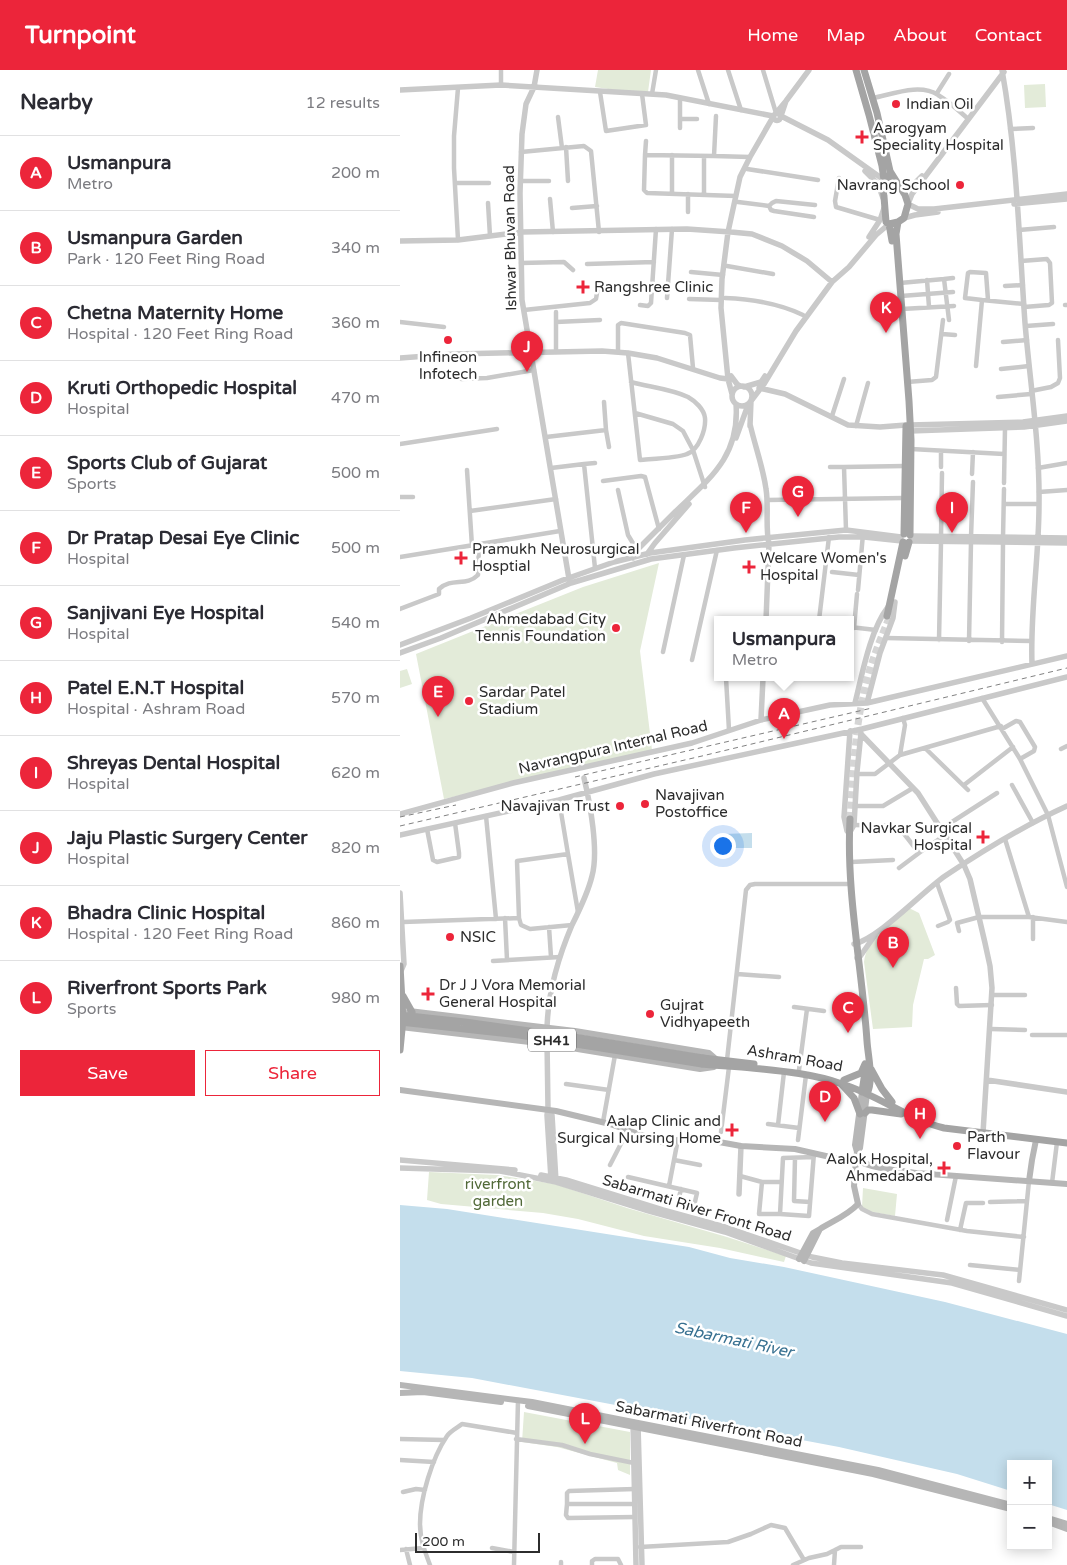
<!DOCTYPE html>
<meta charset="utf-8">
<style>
:root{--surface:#fff;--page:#f7f7f7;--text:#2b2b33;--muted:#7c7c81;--line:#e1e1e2;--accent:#ec253a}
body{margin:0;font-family:"Varela Round",sans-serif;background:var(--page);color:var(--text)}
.controls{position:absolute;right:15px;bottom:15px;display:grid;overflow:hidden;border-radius:0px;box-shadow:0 2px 12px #0003}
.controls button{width:45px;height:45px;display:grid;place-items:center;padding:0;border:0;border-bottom:1px solid var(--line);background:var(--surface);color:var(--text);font:25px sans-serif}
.scale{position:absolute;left:15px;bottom:12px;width:125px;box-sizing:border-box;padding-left:5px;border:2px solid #2c2c2c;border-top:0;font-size:14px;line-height:18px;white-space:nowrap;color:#2c2c2c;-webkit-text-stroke:4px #fff;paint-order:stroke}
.you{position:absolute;left:322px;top:775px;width:18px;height:18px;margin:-12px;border:4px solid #fff;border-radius:50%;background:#1a73e8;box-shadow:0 0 0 8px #1a73e833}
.badge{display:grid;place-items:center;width:32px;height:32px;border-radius:50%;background:var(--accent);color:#fff;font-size:16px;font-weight:700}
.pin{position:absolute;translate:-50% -41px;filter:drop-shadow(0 1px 2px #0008)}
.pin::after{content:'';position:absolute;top:26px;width:18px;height:15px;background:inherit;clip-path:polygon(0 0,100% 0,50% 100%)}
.popup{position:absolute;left:314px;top:546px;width:140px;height:65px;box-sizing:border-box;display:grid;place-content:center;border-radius:0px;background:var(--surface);filter:drop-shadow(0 1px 4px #0005);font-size:16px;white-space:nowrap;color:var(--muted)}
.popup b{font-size:19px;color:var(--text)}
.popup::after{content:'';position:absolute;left:50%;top:100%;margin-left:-10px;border:10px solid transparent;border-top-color:var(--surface)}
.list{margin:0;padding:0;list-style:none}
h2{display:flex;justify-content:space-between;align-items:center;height:65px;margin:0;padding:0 20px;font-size:21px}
h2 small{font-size:16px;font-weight:400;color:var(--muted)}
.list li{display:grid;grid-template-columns:32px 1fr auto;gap:15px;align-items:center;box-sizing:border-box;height:75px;padding:0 20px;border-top:1px solid var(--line)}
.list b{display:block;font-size:19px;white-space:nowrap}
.list p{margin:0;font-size:16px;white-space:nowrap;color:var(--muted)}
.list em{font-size:16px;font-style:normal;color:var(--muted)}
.actions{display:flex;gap:10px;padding:15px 20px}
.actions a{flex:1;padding:11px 0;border:1px solid var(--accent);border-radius:0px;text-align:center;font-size:18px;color:var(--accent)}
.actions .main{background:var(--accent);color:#fff}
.map{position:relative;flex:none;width:667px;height:1495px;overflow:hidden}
header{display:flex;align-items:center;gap:30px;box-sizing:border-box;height:70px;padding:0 25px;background:var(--accent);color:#fff}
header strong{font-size:24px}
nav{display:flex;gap:28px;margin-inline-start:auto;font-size:18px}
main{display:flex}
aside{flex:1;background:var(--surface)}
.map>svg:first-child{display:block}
.green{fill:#e3ebd9}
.water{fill:#c4deec}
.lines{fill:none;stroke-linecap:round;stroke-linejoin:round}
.primary-tunnel{stroke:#d5d5d5;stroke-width:7;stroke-dasharray:7 3.5;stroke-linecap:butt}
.minor{stroke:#c9c9c9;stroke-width:4.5}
.tertiary{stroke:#c9c9c9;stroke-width:5.5}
.secondary{stroke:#b6b6b6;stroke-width:6}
.primary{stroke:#a4a4a4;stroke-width:7}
.rail{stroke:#818181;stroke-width:1;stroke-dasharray:5 4;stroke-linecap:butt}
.primary-bridge{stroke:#a4a4a4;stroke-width:7}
.poi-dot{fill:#ec253a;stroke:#fff;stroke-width:2}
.labels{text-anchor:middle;stroke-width:5;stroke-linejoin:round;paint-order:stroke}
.shield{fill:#fff;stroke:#6b6b6b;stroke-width:1}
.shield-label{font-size:14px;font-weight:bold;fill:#2c2c2c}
.poi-label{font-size:15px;fill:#2c2c2c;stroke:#fff;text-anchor:start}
.street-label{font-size:15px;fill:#2c2c2c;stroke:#fff}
.park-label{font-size:15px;fill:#516938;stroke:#fff}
.water-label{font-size:16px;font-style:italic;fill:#387191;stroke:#fff}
</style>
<header>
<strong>Turnpoint</strong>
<nav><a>Home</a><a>Map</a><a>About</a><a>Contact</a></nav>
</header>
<main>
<aside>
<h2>Nearby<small>12 results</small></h2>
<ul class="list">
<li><span class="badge">A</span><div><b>Usmanpura</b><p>Metro</p></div><em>200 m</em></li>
<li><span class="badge">B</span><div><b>Usmanpura Garden</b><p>Park · 120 Feet Ring Road</p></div><em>340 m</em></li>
<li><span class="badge">C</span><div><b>Chetna Maternity Home</b><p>Hospital · 120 Feet Ring Road</p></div><em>360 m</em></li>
<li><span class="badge">D</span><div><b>Kruti Orthopedic Hospital</b><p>Hospital</p></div><em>470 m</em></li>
<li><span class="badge">E</span><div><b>Sports Club of Gujarat</b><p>Sports</p></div><em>500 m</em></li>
<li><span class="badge">F</span><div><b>Dr Pratap Desai Eye Clinic</b><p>Hospital</p></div><em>500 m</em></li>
<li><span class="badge">G</span><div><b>Sanjivani Eye Hospital</b><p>Hospital</p></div><em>540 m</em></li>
<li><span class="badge">H</span><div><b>Patel E.N.T Hospital</b><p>Hospital · Ashram Road</p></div><em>570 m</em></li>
<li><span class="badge">I</span><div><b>Shreyas Dental Hospital</b><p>Hospital</p></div><em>620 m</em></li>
<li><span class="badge">J</span><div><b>Jaju Plastic Surgery Center</b><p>Hospital</p></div><em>820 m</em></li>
<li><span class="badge">K</span><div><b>Bhadra Clinic Hospital</b><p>Hospital · 120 Feet Ring Road</p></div><em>860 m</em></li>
<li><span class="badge">L</span><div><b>Riverfront Sports Park</b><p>Sports</p></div><em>980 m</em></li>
</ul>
<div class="actions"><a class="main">Save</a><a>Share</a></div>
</aside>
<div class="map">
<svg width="667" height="1495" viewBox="0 0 667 1495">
<rect width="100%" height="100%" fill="#fff"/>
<path class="green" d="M198,0h53l-3,22 -26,-1 -27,-4z
M645,14l1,23 -21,1 -1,-23z
M259,493l-19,88 12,99 -208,49 -28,-145 167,-67z
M7,599l5,15 -12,4v-17z
M509,838l10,5 16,42 -7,4h-4l-11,46 -1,22 -39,2 -9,-67c3,-25 28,-40 45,-54z
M29,1102l68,3 58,9 72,24 100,29 59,19 -2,6 -64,-14 -76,-12 -66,-17 -35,-6 -102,-9 -14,-4z
M463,1118l34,6 -2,22 -28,-5 -5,-4z
M124,1342l106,20v43l-12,-5 -1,-7 -60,-16 -35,-5z"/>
<path class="water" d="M352,763v15h-29v-14z
M0,1135l47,4 242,38 41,11 54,9 161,35 122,32v176l-19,-6v-40h-37v27l-54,-17 -118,-27 -367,-69 -72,-7z"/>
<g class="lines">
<path class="primary-tunnel" d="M450,749c3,-40 4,-82 13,-122 5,-29 17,-57 28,-84"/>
<path class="minor" d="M298,0l11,34
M328,0l13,40
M363,0l13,43
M101,15v-15
M58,18l-4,48v32l4,72
M200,22l6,39 40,-6 -4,-31
M537,23l12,-19
M252,24l4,-24
M473,28c20,-4 47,-15 65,-3 10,6 19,14 28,22
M316,46l-2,40 36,1
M158,47l4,31
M280,49h17
M280,58v-30
M610,59l23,-1
M166,77l2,34
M121,82l63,-6 7,5 8,81
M245,85l1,-14
M314,86l-69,-1 -1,35 3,3 89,3
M347,99l71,11
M439,108l-4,23 1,6 44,13
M120,111h29
M55,113h34
M272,124v-39
M304,125v-39
M150,129l3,33
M338,132l31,4 3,-3 4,-2 39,4
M88,133l2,33
M369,136l2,4 3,1 40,6
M172,138l25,-2
M288,142v-18
M619,160l35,-3
M621,191l26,-2 3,4 2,40 -3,2 -25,2
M121,193l43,-1 9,8
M187,194l67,-2
M327,196l46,8
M291,202l32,3
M544,209l9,-1
M527,210l2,27
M500,213l44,-4 5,41
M605,216l18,-1
M501,226l52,-4
M267,228l5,-69
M325,228c25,1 55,6 78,17
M289,229l32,1
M582,230l-17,-2 3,-25 2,-1 16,1 2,27
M240,235l8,1 3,-3 5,-74
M665,235h2
M502,239l52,-3
M124,240l66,-7 6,-4 2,-12 54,-2
M156,242v10
M0,252l44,5
M626,256l27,-2
M542,264l13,1
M603,272l24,-2
M156,282v-30l44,-2
M218,282v-27l3,-2 64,10 5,2 3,33
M228,283l12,107c11,-1 38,-2 47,-6 12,-4 19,-25 18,-36 -1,-9 -10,-17 -17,-21 -17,-8 -39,-10 -57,-15
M576,296l6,-66 42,4
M601,299l28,-3
M61,309l26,-1 47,-8
M507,312l25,-2 4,-3 7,-57
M631,321l20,-4 7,-4 2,-5 -2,-38
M598,327l33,-3
M235,343l38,11 10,7 10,19 12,37
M432,346l12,-37
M456,356l12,-43
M206,360l3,17
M146,367l60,-7 -2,-28
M0,374l97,-15
M511,379l93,5
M184,394l11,-1
M430,397h14
M541,397v-16
M151,398l33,-4 11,104
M638,398l29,-5
M67,400l5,76
M572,404l1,-22
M203,411l38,-5 4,1 14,52
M604,413l1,-55
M218,420l10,45 9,15
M639,422l28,-2
M0,427h13
M367,430l137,-2
M604,434h35
M70,441l86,-12
M446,460l-2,-63 61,-1
M541,467l1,-64
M571,467l2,-55
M603,468l1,-49
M0,487l160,-26
M432,502l27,3
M458,520l5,-56
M0,539l39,-15v-5c13,-12 27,-2 39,-14l1,-30
M419,550l10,-83
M450,557l26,3
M454,558l3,-34
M486,568l145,3
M539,570l2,-98
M569,571l2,-99
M602,572l1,-99
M263,582l21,-97
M292,590l25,-110
M326,608l3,52
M582,628l38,61 28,56 19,72
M602,659l14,-8 4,1 15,25 -1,4 -14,8
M525,678l43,42
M661,679l6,-3
M500,685l5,-30 -2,-7
M456,704h19l25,-19 101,-29
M564,715l49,-38
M612,715l21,38
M455,736h28l30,-18
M86,746l10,103
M454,755l44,1 21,27 26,-18
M27,759l6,31 4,2 22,-5v-4l-4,-30
M541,759l56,-36
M168,784l10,58
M451,792l42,-2
M499,798l20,-15
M537,813l13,37 -2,2 -10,4
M629,847l38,5
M633,847v22
M105,848l2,42
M119,848l2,7 9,4 42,-4
M3,852l116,-4 -2,-57 51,-7 -9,-54
M149,857l2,30
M559,861l-2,-8 22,-6h50l-24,-78
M93,891l67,-4
M337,904l42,3
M556,918l1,16 2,2 33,-1
M592,925h33
M394,937l30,4
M591,959l34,1
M632,965h35
M327,990l19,-170 4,-5 5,-1h93
M399,1000l8,-61
M166,1014l43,6
M203,1052l12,-67
M368,1054l31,4
M378,1055l6,-53
M321,1062l8,-65
M398,1070l8,-65
M414,1087l-31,1 -3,56 29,2 5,-63
M395,1088l-1,43 16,1
M274,1090l26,5
M210,1095l18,-35
M340,1106l22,6
M228,1107l69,16 -3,13 -16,-4 3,-13
M652,1113l5,-41
M269,1116l9,-47
M590,1132l37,-1
M458,1134l4,5 10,5 95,17 57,6
M380,1144h-21l3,-32h19
M547,1150l9,-44
M560,1160l6,-27h17
M570,1195l50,5
M619,1211l10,-100
M0,1369l44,1
M116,1369l46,6 28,9 44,9
M0,1390l34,2
M3,1422l13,-3 9,1
M167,1434v-11l2,-2 66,-2
M235,1434h-68l-1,11 2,3 67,-1
M240,1477l88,-5 23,-8 20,-9 14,3 19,32
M92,1478l22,4
M6,1479l4,16
M0,1480l23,-2
M30,1495c-5,-13 -10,-26 -10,-41 0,-26 12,-66 27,-88 3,-5 10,-8 15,-12l55,9
M114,1495l4,-165
M161,1495v-3
M192,1495v-4l3,-2h23l3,6
M393,1495l16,-7 18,-4 14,-7h20
M434,1495l1,-15"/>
<path class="tertiary" d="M137,0l-3,17 -8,17 -4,30 -2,59 2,107 47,279
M602,0c15,83 17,169 23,253 5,60 15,121 14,182 0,53 -9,106 -7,159
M604,2l-92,122 -4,10 10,5h16l133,-15
M0,20l101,-5 165,10 107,21
M386,31l-5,15 47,24 56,40
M376,43l10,-12 23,-31
M373.5 47a3.5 3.5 0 1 1 7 0a3.5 3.5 0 1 1-7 0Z
M465,101l13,13 5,14
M500,117l14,-3 8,-8
M614,134l53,-5
M504,148l11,-3 23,-3
M469,167l11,-17 4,-12
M0,171l58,-1 64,-8 165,-3 44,3 21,2 30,12 25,15 25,21
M0,288l54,-4 148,-3 26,2 29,5 63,20 8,1 4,-1
M331,306l6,8 3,2
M332 326a10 10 0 1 1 20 0a10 10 0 1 1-20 0Z
M344,317l17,-5 4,-6
M359,318l26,6 63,31 32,2 26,-2
M332,324l-4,-15 -7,-71 1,-29 6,-47 12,-55 10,-20 23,-40
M350,354c5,22 13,43 16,65 3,18 -1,38 3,55l-3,76
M510,355l113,-3 44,-6
M350,356l1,-25 13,-17 32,-53 36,-49 17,-15 27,-32 13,-11
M510,361l114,-4 43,-6
M336,368l12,-33
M511,466l156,2
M511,471l156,2
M247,484l8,-11 34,-39
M233,488l4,-8c12,-12 25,-25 38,-38 34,-33 65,-55 61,-108
M0,575l71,-27 92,-38 51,-18 36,-9 95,-13 101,-10 55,7
M0,583l41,-15 130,-55 80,-24 83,-11 105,-11h25l38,4
M455,633c7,-28 15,-73 33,-96
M467,633l13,-50 13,-35 2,-16
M361,650l2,-42
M461,664l57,59 46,72 6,14 15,64 5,23 2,22 -9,145
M0,744l113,-31 179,-40 69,-23 69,-15 37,-2 200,-47
M447,761l-3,-14 6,-86
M450,762l4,-7 3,-53 4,-39
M0,765l159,-35 95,-26 208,-45 205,-52
M0,823l4,71 -3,7
M454,874c24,-5 68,-52 91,-68 39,-26 80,-51 122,-70
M457,888h2l16,-23
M147,962c0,-37 11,-74 25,-107 8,-16 16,-32 20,-49 7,-25 -2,-73 -8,-98
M147,971l1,68 -1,6 4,64
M587,1010l80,12
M148,1039l4,6 4,66
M0,1090l115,10
M0,1098l100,3 56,11 93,29 76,21 86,31 141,20 115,33
M141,1105l25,5 97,30 62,17 87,30 30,6 101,12 124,35
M339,1124l2,-48
M233,1352l3,143
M238,1355l4,140"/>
<path class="secondary" d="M9,941l166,20 134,22 8,7
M0,957l147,17 153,25 14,-2
M0,1020l156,21 54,13 52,18 6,1 17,-5h12l44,8 54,3 44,10 17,1 1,-8 -2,-7 7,-53
M457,1082l3,-4 7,-54
M629,1111l3,-21 4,-20
M420,1159c13,-8 28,-14 38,-25l-4,-18 2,-26c18,9 40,10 60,13l151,11
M399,1189l14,-26 7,-4 -16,32
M0,1315l132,17 101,20 245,48 133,35
M0,1323l23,-1 78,10
M128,1336l345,68 138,35
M648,1448l19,6
M648,1452l19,7"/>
<path class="primary" d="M456,0l13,45 13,51 2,14
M464,0l13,43 13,58 15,24 3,9 -4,14 -6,4 -9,2 -3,-2 -3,-38 1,-4 3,-4 9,6
M498,152l-2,12 13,167 2,39 -1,95
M489,154l3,17
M504,464l2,-108
M505,486l4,-14
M487,546l16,-74
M450,749c-4,74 12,148 17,222 1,16 7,38 0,53
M0,896l3,53 -3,31
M3,926l9,16
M303,988l51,6
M302,994c17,2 33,2 50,4 30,3 62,6 90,16 36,11 65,35 102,44l123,15
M471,999l11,20 10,13
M444,1010l17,-7 4,-9
M442,1015l12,13 6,16
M462,1022l3,-20
M465,1043l3,-3h4l29,4"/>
<path class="rail" d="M175,707l297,-69
M0,747l56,-12
M0,756l302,-70 365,-88"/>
<path class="primary-bridge" d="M0,945l65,7 109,15 129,21
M0,952l119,13 183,29"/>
</g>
<g class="poi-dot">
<circle cx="496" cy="34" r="5"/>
<path d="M459.5 59.5h5v5h5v5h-5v5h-5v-5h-5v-5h5z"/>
<circle cx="560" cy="115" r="5"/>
<path d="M180.5 209.5h5v5h5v5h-5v5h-5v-5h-5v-5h5z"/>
<circle cx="48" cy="270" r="5"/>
<path d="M58.5 480.5h5v5h5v5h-5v5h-5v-5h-5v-5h5z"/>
<path d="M346.5 489.5h5v5h5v5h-5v5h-5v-5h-5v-5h5z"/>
<circle cx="216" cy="558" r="5"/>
<circle cx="69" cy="631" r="5"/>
<circle cx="245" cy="734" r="5"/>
<circle cx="220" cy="736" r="5"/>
<path d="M580.5 759.5h5v5h5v5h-5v5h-5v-5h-5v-5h5z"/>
<circle cx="50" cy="867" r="5"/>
<path d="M25.5 916.5h5v5h5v5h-5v5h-5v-5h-5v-5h5z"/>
<circle cx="250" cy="944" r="5"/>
<path d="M329.5 1052.5h5v5h5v5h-5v5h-5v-5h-5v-5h5z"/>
<circle cx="557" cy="1076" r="5"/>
<path d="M541.5 1090.5h5v5h5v5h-5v5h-5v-5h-5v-5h5z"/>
</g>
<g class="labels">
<rect class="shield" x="128" y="958.5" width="48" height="23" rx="4"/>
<g class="shield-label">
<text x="152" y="975">SH41</text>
</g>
<g class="poi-label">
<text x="506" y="39">Indian Oil</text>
<text x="473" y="63">Aarogyam<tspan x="473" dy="17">Speciality Hospital</tspan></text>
<text x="550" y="120" text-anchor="end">Navrang School</text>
<text x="194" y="222">Rangshree Clinic</text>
<text x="48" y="292" text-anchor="middle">Infineon<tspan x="48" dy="17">Infotech</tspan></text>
<text x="72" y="484">Pramukh Neurosurgical<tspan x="72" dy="17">Hosptial</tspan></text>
<text x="360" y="493">Welcare Women's<tspan x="360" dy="17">Hospital</tspan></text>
<text x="206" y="554" text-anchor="end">Ahmedabad City<tspan x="206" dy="17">Tennis Foundation</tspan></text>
<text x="79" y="627">Sardar Patel<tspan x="79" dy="17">Stadium</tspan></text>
<text x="255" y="730">Navajivan<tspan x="255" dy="17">Postoffice</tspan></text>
<text x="210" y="741" text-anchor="end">Navajivan Trust</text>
<text x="572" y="763" text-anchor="end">Navkar Surgical<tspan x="572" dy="17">Hospital</tspan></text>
<text x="60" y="872">NSIC</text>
<text x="39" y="920">Dr J J Vora Memorial<tspan x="39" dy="17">General Hospital</tspan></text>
<text x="260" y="940">Gujrat<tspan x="260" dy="17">Vidhyapeeth</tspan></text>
<text x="321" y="1056" text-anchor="end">Aalap Clinic and<tspan x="321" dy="17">Surgical Nursing Home</tspan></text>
<text x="567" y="1072">Parth<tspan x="567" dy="17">Flavour</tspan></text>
<text x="533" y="1094" text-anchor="end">Aalok Hospital,<tspan x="533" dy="17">Ahmedabad</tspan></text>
</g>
<g class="street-label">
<text transform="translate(110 168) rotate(-91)" y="5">Ishwar Bhuvan Road</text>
<text transform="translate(213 677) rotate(-13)" y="5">Navrangpura Internal Road</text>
<text transform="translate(395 988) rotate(10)" y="5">Ashram Road</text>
<text transform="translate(297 1138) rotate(17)" y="5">Sabarmati River Front Road</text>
<text transform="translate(309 1354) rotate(11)" y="5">Sabarmati Riverfront Road</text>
</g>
<g class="park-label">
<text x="98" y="1119">riverfront<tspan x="98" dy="17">garden</tspan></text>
</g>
<g class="water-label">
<text transform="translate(334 1269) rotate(12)" y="6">Sabarmati River</text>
</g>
</g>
</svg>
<div class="controls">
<button>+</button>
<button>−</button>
</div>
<div class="scale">200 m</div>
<div class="you"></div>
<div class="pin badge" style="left:384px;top:669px">A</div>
<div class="popup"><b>Usmanpura</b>Metro</div>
<div class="pin badge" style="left:493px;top:898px">B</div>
<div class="pin badge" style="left:448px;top:963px">C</div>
<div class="pin badge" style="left:425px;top:1052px">D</div>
<div class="pin badge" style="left:38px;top:647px">E</div>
<div class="pin badge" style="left:346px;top:463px">F</div>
<div class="pin badge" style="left:398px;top:447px">G</div>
<div class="pin badge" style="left:520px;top:1069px">H</div>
<div class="pin badge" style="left:552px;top:463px">I</div>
<div class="pin badge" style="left:127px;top:302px">J</div>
<div class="pin badge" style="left:486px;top:263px">K</div>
<div class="pin badge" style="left:185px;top:1374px">L</div>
</div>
</main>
